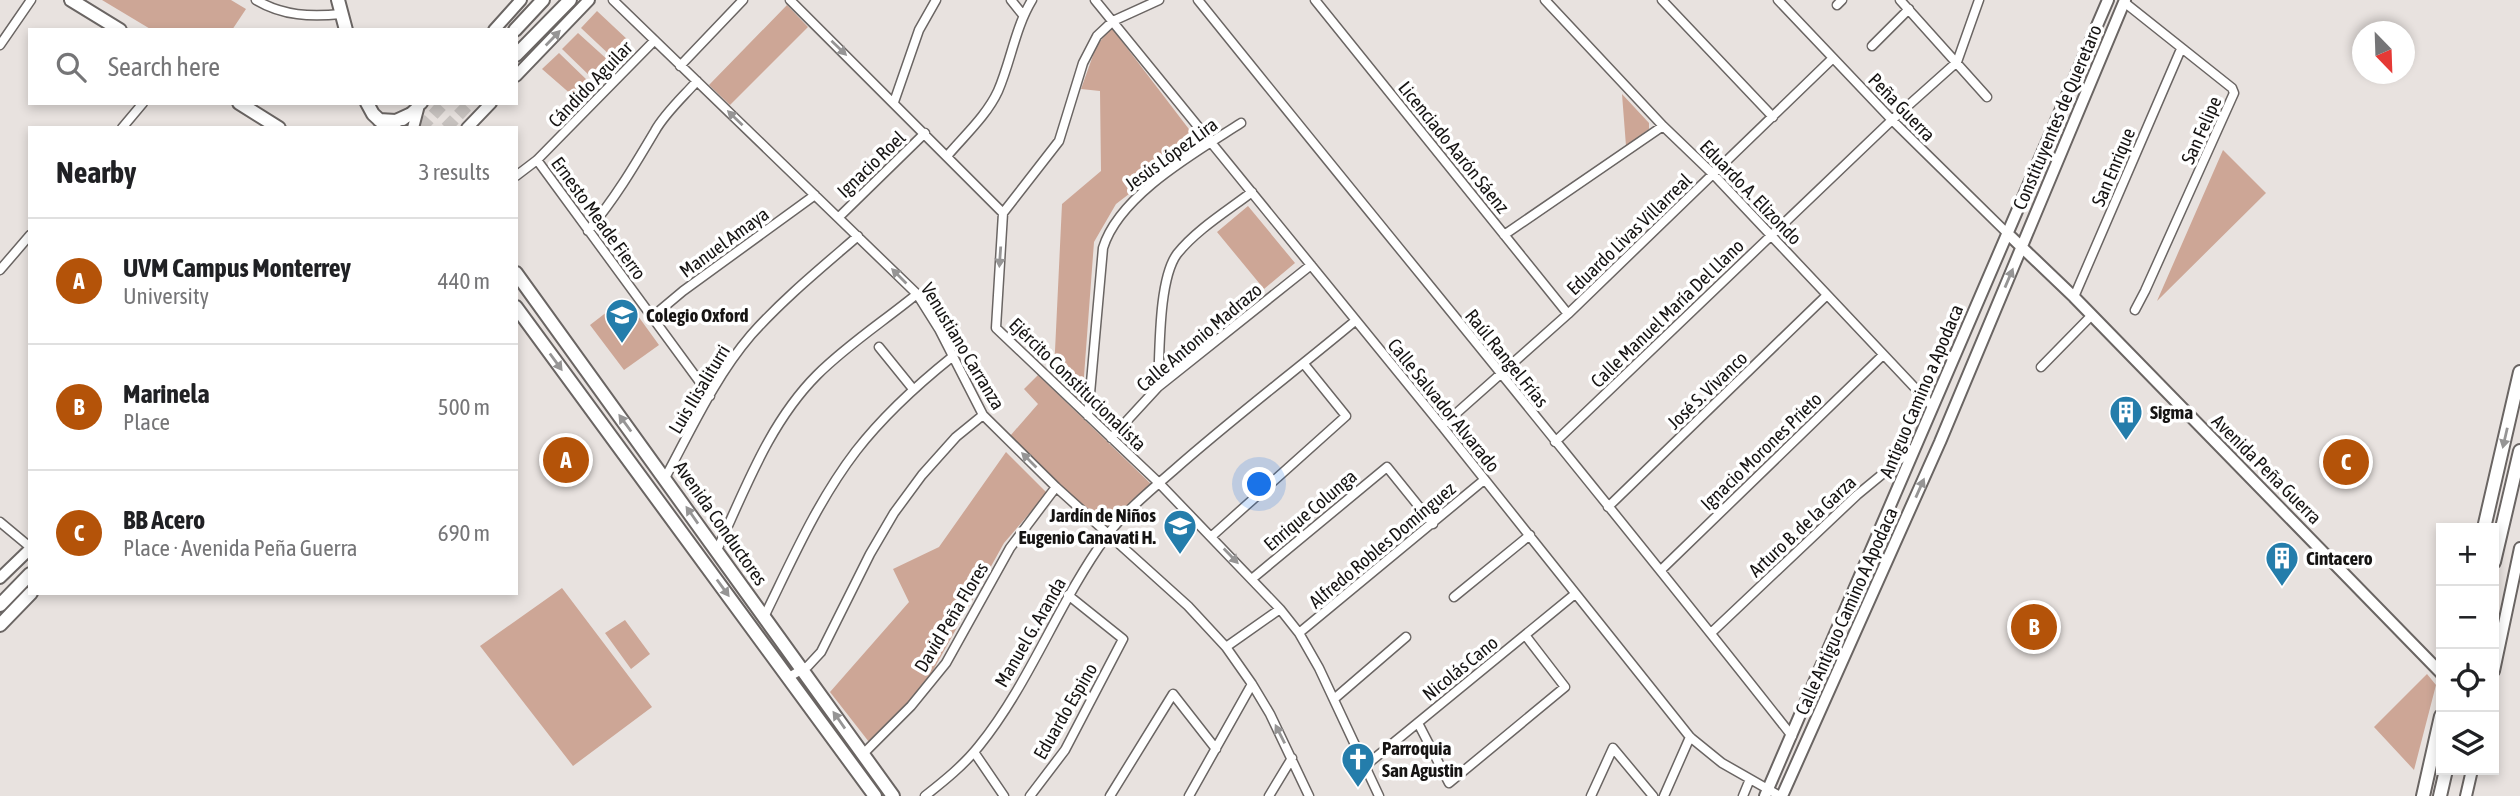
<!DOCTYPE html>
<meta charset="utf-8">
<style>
:root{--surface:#fff;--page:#f2f2f2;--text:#202124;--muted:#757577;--line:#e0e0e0;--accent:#b45309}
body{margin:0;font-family:"Asap Condensed",sans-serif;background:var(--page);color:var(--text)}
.controls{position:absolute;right:21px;bottom:21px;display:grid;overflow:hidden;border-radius:0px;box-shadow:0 4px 10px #0003}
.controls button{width:63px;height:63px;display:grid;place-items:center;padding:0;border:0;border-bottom:2px solid var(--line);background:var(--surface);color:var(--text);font:35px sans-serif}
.compass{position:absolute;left:2352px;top:21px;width:63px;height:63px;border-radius:50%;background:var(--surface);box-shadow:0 4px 10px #0003;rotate:157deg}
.you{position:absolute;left:1260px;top:485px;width:24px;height:24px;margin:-18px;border:5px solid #fff;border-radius:50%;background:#1a73e8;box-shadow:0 0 0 10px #1a73e833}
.badge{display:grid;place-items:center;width:46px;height:46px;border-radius:50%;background:var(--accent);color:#fff;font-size:23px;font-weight:700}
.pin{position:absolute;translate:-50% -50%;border:4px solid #fff;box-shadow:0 2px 7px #0006}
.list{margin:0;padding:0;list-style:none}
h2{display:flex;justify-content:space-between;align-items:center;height:91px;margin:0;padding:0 28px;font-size:30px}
h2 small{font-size:23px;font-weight:400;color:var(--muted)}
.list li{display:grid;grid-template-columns:46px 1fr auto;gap:21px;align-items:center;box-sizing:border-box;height:126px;padding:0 28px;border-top:2px solid var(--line)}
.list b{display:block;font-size:26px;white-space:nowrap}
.list p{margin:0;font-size:23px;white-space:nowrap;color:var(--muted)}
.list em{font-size:23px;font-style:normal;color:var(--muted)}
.icon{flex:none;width:38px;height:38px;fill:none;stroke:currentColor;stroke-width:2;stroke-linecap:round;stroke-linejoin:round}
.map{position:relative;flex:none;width:2520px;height:796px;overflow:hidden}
.search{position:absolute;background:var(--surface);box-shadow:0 4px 10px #0003;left:28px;top:28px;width:490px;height:77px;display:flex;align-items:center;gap:18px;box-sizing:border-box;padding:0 24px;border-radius:0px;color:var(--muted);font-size:26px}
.panel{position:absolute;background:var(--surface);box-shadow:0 4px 10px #0003;left:28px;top:126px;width:490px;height:469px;border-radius:0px}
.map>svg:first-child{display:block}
.green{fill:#cda696}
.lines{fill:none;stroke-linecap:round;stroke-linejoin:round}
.primary-tunnel{stroke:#c8c3c0;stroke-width:12;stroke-dasharray:12 6;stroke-linecap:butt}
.minor-casing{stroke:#6a6563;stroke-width:11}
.tertiary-casing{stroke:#6a6563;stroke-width:14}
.secondary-casing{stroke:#6a6563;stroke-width:16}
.primary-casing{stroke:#6a6563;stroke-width:16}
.minor{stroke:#fff;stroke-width:8}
.tertiary{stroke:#fff;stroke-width:10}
.secondary{stroke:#fff;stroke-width:12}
.primary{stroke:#fff;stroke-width:12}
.oneway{fill:#969595}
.labels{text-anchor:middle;stroke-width:7;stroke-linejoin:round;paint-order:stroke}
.street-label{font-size:19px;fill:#161413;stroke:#fff}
.poi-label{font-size:19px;font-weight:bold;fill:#161413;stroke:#fff;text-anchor:start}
</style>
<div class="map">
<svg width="2520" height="796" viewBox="0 0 2520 796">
<rect width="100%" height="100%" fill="#e8e2df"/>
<path class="green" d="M102,0h129l15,9 -14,21h-80z
M787,5l21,22 -78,78 -21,-20z
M597,11l32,30 -16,17 -32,-30z
M1111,27l87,114 -82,63 -22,38 -12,161 -28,-31 8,-168 39,-33 -1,-80 -19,-2 15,-42z
M578,33l31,28 -16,18 -31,-30z
M559,53l29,28 -15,15 -31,-27z
M1622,94l27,29v6l-23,17z
M2223,150l43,43 -109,108z
M1248,206l47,57 -31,26 -47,-57z
M625,298l34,47 -35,25 -34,-45z
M1038,375l113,109 -47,46 -94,-94 28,-32 -14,-15z
M1006,452l41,41 -43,50 -79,142 -56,57 -39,-50 79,-90 -16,-33 46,-22z
M562,588l90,119 -79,59 -93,-120z
M625,620l25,34 -19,15 -26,-36z
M2427,674l9,11 -22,85 -40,-43z"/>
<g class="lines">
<path class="primary-tunnel" d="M421,128l23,-25
M446,128l24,-25"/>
<defs>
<path id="minor" d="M256,0c27,16 55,17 85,14
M613,0l304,294 22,35 44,86 73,72 132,119 38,41 26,37 18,30 39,82
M790,0l213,213 -7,115 163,155 121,126 19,24 20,35 60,128
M1011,0l12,15
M1095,0l347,426 248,311 32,26 58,33
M1198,0c197,245 399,488 594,736
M1315,0l253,314
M1545,0l118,126 51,49 219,232
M1662,0l111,117
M1778,0l114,120 115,113
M1900,0l87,97
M2124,2l108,86 2,5 -89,198 -10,19
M1837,5l5,-5
M0,45l31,-45
M1872,46l37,-37
M680,66l63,-66
M894,102l25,-72 17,-30
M122,128l21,-25
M948,155c17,-20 39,-40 50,-64 13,-30 17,-63 34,-91
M537,160l173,236
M516,176l21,-16 117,-119
M1003,213l56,-72 24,-78 14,-27 16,-15 46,-21
M839,217l86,-84
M588,231c28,-34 45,-63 67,-100 10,-18 28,-34 42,-50
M1504,235l159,-109
M0,270l30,-35
M2074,297l107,-248
M652,317l31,-26 132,-96
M879,347l34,42
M2041,367l50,-51
M1158,387c2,-34 0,-107 19,-133 19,-24 50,-43 75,-62
M1088,416l15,-168c16,-53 93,-96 138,-125
M1442,426l126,-112 265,-256
M1111,438l47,-51 153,-122
M1555,442l337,-322 65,-58 22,-62
M665,478c26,-48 50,-101 86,-143 32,-36 70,-67 107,-99
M1608,507l218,-211
M0,522l30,25
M1212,536l134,-120 -42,-52
M717,550c28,-60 52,-127 100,-175 30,-30 67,-54 100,-81
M1661,570l222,-215
M1253,578l134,-111 46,57
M1454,597l76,-62
M764,617c28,-57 53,-115 92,-166 28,-36 61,-66 96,-94
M1299,633l185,-153
M1711,633l146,-138 57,-47
M1226,647l54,-38
M789,677l19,-11 13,-14 49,-98 24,-41 28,-38 34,-38 27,-22
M1334,699l72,-62
M1418,723l31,60 116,-96 -40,-52
M974,752l30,44
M863,754l48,-48 35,-43 64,-115 46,-61
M1365,766l210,-172
M925,796c19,-15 39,-31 54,-50 51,-63 79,-143 127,-209 17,-24 46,-48 68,-67 59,-52 121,-99 181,-149
M1030,796l35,-46 58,-111 -55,-44
M1110,796l63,-102 43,55
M1189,796l63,-112
M1269,796l23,-38
M1591,796l22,-48 40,48
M1664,796l26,-59
M1743,796l7,-17"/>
<path id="tertiary" d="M494,30l27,-30
M516,76l73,-76
M403,120l19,-17
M413,128l5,-19
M467,128l24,-25
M2007,233l67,64 367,376
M0,578l30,-29
M2494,671l26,-123
M1765,796l343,-796
M1782,796l158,-354 185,-442
M2466,796l6,-26"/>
<path id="secondary" d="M71,0l49,30
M338,0l8,30
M239,103l40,25
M367,103l6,11 15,14
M379,120l17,1 13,-6
M516,273l377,523
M516,307l359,489"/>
<path id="primary" d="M515,30l28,-30
M516,55l54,-55
M2484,528l36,-156
M2494,562l26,-111
M0,605l30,-31
M0,625l31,-32
M2423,796l18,-80
M2440,796l6,-26"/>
</defs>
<use href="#minor" class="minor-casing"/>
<use href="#tertiary" class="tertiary-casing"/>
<use href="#secondary" class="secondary-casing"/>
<use href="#primary" class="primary-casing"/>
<use href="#minor" class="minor"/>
<use href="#tertiary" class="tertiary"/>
<use href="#secondary" class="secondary"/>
<use href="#primary" class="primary"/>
</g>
<defs><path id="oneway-solid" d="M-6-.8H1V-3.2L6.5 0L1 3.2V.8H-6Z" transform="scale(1.75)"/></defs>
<g class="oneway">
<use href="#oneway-solid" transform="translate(553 38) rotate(-46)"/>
<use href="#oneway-solid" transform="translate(839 48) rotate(44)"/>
<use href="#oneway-solid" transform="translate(735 118) rotate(-136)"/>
<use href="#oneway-solid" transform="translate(1000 257) rotate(94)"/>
<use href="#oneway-solid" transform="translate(899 276) rotate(-135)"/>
<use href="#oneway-solid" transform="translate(2009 278) rotate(-67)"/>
<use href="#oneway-solid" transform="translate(556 362) rotate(54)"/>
<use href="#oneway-solid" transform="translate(625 423) rotate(-126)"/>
<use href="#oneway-solid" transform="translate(2505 438) rotate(103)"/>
<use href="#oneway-solid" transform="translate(1029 460) rotate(-135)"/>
<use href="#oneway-solid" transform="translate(1920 488) rotate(-66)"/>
<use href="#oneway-solid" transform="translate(692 515) rotate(-125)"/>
<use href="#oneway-solid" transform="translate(1231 556) rotate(46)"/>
<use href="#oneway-solid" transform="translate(723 588) rotate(54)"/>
<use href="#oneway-solid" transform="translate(839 720) rotate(-125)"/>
<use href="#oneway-solid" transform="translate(1280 734) rotate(-117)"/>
</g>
<defs>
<symbol id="school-pin" viewBox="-11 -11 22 30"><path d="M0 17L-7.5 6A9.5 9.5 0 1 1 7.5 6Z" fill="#247dab" stroke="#fff"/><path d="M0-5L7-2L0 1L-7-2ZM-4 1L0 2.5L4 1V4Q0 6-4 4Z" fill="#fff"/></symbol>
<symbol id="building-pin" viewBox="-11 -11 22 30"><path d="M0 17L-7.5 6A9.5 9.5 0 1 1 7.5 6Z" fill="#247dab" stroke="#fff"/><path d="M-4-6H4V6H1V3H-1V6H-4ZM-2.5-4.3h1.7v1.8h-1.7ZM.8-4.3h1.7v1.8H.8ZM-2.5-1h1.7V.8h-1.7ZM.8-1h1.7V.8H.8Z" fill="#fff"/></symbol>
<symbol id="church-pin" viewBox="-11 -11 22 30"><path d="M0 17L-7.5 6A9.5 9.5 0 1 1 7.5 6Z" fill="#247dab" stroke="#fff"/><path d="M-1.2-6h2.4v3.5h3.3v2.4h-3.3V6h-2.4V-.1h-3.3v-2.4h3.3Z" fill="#fff"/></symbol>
</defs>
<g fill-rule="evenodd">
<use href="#school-pin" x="603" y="296" width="38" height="52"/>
<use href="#building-pin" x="2107" y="393" width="38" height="52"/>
<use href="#school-pin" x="1161" y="507" width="38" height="52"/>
<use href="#building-pin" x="2263" y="539" width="38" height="52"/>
<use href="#church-pin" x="1339" y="740" width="38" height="52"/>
</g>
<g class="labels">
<g class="street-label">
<text transform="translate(590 84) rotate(-46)" y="7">Cándido Aguilar</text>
<text transform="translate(1902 107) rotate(46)" y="7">Peña Guerra</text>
<text transform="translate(2057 117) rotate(-67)" y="7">Constituyentes de Queretaro</text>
<text transform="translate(2201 130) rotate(-66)" y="7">San Felipe</text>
<text transform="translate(1454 147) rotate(51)" y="7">Licenciado Aarón Sáenz</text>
<text transform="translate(1171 154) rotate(-36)" y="7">Jesús López Lira</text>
<text transform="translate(871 164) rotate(-44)" y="7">Ignacio Roel</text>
<text transform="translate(2113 167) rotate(-67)" y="7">San Enrique</text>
<text transform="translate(1751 192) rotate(46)" y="7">Eduardo A. Elizondo</text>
<text transform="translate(599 218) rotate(54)" y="7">Ernesto Meade Fierro</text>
<text transform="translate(1629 234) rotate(-44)" y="7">Eduardo Livas Villarreal</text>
<text transform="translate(724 242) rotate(-36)" y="7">Manuel Amaya</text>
<text transform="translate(1667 313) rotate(-44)" y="7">Calle Manuel María Del Llano</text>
<text transform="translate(1199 337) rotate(-40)" y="7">Calle Antonio Madrazo</text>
<text transform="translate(963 346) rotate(59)" y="7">Venustiano Carranza</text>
<text transform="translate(1507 358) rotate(51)" y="7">Raúl Rangel Frías</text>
<text transform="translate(1078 384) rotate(44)" y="7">Ejército Constitucionalista</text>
<text transform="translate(699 389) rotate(-59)" y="7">Luis Ilisaliturri</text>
<text transform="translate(1707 390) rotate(-44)" y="7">José S. Vivanco</text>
<text transform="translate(1921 391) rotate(-67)" y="7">Antiguo Camino a Apodaca</text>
<text transform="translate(1444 405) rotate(51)" y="7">Calle Salvador Alvarado</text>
<text transform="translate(1761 451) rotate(-44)" y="7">Ignacio Morones Prieto</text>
<text transform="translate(2267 469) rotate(45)" y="7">Avenida Peña Guerra</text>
<text transform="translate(1310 510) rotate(-40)" y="7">Enrique Colunga</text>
<text transform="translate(721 523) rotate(55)" y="7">Avenida Conductores</text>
<text transform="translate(1802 526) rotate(-43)" y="7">Arturo B. de la Garza</text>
<text transform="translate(1382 545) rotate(-40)" y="7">Alfredo Robles Domínguez</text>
<text transform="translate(1846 611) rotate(-66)" y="7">Calle Antiguo Camino A Apodaca</text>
<text transform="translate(951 617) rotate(-59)" y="7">David Peña Flores</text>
<text transform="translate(1030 632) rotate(-60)" y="7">Manuel G. Aranda</text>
<text transform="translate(1460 668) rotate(-39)" y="7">Nicolás Cano</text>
<text transform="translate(1065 711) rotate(-60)" y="7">Eduardo Espino</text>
</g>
<g class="poi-label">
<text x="646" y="322">Colegio Oxford</text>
<text x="2150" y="419">Sigma</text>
<text x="1156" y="522" text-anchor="end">Jardín de Niños<tspan x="1156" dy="22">Eugenio Canavati H.</tspan></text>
<text x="2306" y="565">Cintacero</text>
<text x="1382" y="755">Parroquia<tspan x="1382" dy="22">San Agustin</tspan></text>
</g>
</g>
</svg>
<div class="controls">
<button>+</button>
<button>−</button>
<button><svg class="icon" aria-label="locate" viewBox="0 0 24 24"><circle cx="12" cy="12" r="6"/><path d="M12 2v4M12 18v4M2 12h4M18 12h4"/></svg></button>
<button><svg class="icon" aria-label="layers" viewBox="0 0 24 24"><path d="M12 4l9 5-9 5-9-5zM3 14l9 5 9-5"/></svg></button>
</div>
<svg class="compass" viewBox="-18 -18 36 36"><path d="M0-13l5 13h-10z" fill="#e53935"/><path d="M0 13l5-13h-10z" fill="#757577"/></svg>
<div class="you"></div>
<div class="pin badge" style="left:566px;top:460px">A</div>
<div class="pin badge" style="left:2034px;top:627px">B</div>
<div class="pin badge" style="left:2346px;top:462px">C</div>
<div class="search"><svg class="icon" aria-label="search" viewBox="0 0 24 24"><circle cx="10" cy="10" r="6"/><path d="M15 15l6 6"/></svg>Search here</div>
<section class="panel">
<h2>Nearby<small>3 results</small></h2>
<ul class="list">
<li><span class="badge">A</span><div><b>UVM Campus Monterrey</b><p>University</p></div><em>440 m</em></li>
<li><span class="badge">B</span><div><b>Marinela</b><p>Place</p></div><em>500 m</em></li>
<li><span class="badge">C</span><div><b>BB Acero</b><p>Place · Avenida Peña Guerra</p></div><em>690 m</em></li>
</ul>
</section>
</div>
